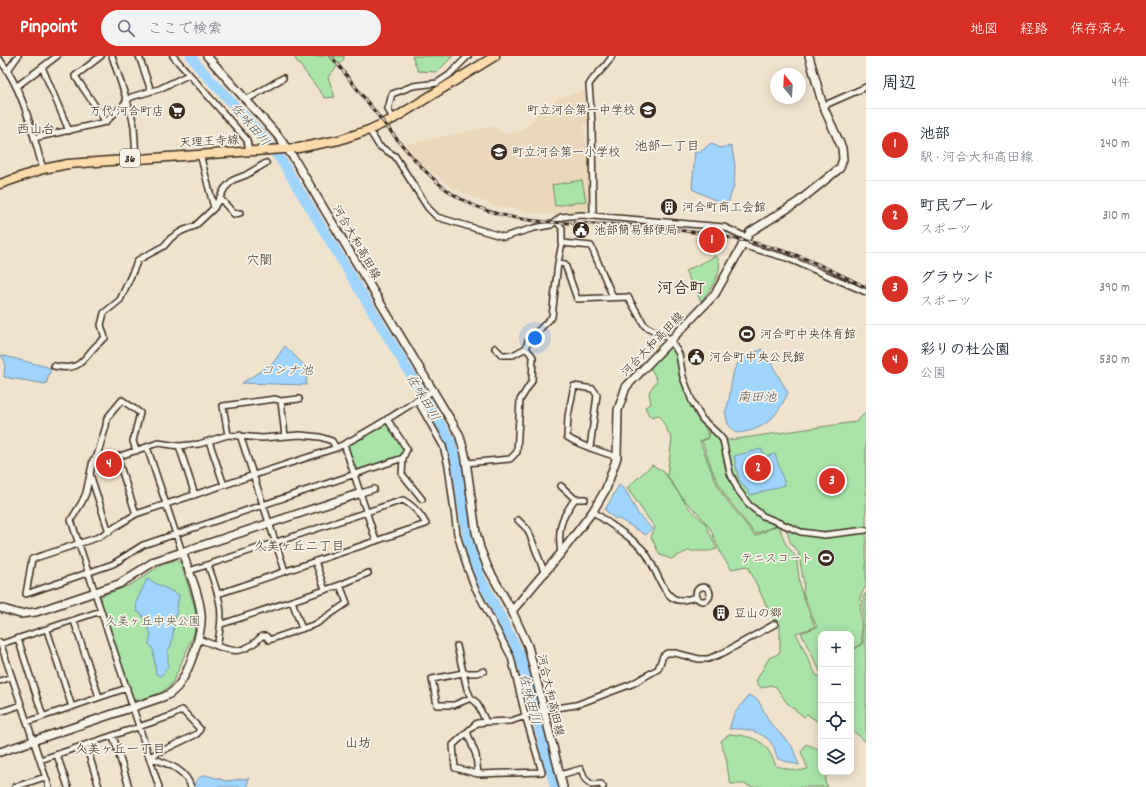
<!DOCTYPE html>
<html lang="ja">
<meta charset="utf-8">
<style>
:root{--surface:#fff;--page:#f2f2f3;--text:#1f2937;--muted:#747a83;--line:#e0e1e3;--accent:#d93025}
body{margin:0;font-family:Dekko,"Klee One",sans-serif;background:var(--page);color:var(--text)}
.controls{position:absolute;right:12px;bottom:12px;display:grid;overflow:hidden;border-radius:8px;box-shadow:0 2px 10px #0003}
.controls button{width:36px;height:36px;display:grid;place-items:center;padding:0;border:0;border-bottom:1px solid var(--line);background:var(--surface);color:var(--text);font:20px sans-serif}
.compass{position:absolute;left:770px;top:12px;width:36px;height:36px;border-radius:50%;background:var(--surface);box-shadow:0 2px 10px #0003;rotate:342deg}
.you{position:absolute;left:535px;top:282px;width:14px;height:14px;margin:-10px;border:3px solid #fff;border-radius:50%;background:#1a73e8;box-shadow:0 0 0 6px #1a73e833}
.badge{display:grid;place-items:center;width:26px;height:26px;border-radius:50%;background:var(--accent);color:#fff;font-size:13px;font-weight:700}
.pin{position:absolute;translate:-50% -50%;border:2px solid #fff;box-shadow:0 1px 4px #0006}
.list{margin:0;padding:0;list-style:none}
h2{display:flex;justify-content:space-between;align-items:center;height:52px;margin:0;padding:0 16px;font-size:17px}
h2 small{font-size:13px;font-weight:400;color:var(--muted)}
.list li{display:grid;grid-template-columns:26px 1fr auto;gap:12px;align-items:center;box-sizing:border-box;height:72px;padding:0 16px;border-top:1px solid var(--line)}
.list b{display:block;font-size:15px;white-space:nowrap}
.list p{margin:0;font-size:13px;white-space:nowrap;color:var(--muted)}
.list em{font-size:13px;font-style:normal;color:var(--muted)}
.icon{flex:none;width:22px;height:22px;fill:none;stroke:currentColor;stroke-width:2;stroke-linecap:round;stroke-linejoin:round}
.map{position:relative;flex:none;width:866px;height:731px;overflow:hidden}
header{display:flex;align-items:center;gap:24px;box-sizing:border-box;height:56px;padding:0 20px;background:var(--accent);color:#fff}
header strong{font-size:19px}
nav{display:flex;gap:22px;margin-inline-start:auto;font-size:14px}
.search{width:280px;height:36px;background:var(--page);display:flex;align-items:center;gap:10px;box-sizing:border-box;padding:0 14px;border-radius:22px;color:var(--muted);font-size:15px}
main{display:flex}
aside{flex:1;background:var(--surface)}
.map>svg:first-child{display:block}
.built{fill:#ebd8bc}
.green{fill:#a9e3a8;stroke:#728663}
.water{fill:#9fd4fd;stroke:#7790a4}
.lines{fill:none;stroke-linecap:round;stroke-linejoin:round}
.river{stroke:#9fd4fd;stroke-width:10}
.street-casing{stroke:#3b2a1e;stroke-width:8}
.secondary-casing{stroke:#3b2a1e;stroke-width:10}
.primary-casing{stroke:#3b2a1e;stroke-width:11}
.street{stroke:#f7f3e8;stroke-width:5}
.secondary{stroke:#f7f3e8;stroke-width:7}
.primary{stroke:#fcdcac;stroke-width:8}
.rail-casing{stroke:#3b2a1e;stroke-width:3}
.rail{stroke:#f7f3e8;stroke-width:1.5;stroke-dasharray:4.5;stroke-linecap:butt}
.labels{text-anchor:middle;stroke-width:3.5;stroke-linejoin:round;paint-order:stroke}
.shield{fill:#f7f3e8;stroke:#73665b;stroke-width:1}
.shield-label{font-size:11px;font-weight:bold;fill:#3b2a1e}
.poi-label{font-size:12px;fill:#3b2a1e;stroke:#f7f3e8;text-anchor:start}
.street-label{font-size:12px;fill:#3b2a1e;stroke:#f7f3e8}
.park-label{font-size:12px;fill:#565840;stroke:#f7f3e8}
.water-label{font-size:13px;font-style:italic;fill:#545456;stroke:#f7f3e8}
.neighbourhood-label{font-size:13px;fill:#3b2a1e;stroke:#f7f3e8}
.district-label{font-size:16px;font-weight:bold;fill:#3b2a1e;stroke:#f7f3e8}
</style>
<header>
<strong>Pinpoint</strong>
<div class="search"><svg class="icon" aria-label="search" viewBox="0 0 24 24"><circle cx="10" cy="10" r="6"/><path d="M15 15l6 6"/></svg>ここで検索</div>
<nav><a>地図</a><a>経路</a><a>保存済み</a></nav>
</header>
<main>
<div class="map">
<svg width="866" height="731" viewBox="0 0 866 731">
<rect width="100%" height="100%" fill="#f0e3ce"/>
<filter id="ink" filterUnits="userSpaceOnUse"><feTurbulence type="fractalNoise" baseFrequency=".025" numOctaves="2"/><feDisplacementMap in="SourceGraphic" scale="8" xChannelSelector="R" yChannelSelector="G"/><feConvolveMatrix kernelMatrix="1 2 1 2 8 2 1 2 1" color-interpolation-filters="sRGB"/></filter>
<g filter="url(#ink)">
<path class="built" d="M585,34l3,34 -4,1 6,53 -1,29 -3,5h-19l-9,3 -22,-2 -43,-7 -42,-19 -20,-15 -17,-16 -8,-12 87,-18 11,8 16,-3 12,-10 6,-9 22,-15z"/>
<path class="green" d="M293,0h51v3l-16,18 7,20 -10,1z
M412,0h41l-16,16 -19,-1z
M582,124l4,21 -31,5 -3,-21z
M716,200c11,12 -7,36 -15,45l-16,-30z
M670,292l5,3 5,28 17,39 9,10 2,10 -8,3 12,32 10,21 33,42 23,-11 -23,9 -31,-40 -11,-22 -11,-31 7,-3 -1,-9 12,10 9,1 127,-18 10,-10v174l-6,11 2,46 -11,8v-17h-30v39l-20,-40 16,-6 -14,-34 1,-10 -6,-32 -7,-7 -5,-16 -7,-2 6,17 11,14 5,34 14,36 -19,6 20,42 5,2v47l-14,-10 -3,3 -17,-14 -11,-16 -5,-2 -10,3 -5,-7 13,-23 9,-4 2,-3v-25l-7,-6 -25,-54 -17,3 -10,-15 -11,-26 -12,-15 -15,-14 -16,-24 5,-36 -13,-24 -9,2 -5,-10 6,-3 -2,-12 8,-12 -8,-15 15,-15z
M384,368l4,1 15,22 -1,8 -44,15 -3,-1 -7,-23 2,-3 15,-5z
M101,395l12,5 6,15 -14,4 -6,-18z
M652,409l11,6 26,37 16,15 12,26 -8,2h-21l-17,8 -11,-4 -9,-18 4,-9 -28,-40z
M175,504l6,3 14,45 1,13 -2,13 -22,50 -11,9 -23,8 -5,-2 -33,-101 3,-3c9,-3 18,-6 27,-10 17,-9 25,-19 45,-25z
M866,537v149l-15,-13v-77l12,-9v-46z
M730,678c26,3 36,6 46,32l21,5 11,-2 -7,-17 5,-8 15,6v22h6l-2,10 3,5h-75l-9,-3h-13c-4,-10 -3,-20 -6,-30 -2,-5 -4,-7 -4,-13z"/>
<path class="water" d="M711,87l9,5 10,-2 2,2 3,18 -1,20 -7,20 -35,-17 3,-38 4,2z
M285,290l23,23 -2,16 -64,-2 31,-20z
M763,293l25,44c-12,25 -24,38 -52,40l-8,-9 -3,-12c8,-16 3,-44 18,-54 6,-4 14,-6 20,-9z
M1,299l50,13 -5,16 -42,-7 1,-15z
M762,393l2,8 11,-3 10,31 -34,10 -12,-15 -5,-24z
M619,429l7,6 12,23 14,15 -6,6 -27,-16 -5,-1 -9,-8z
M147,523l32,16 -8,51 -3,4v17l-7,9 -5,-2 -3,-25 -4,-5 2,-10 -10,-21 -4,-1 -1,-10z
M749,639l9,5 12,23 22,23 7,19 -21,-6c-2,-4 -3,-11 -6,-15 -9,-13 -28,-16 -43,-15l5,-15z
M206,719l20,6 23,-3 -2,9h-53c1,-8 5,-10 12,-12z"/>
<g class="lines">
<path class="river" d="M191,0l7,10 68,74 17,23 167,277 6,20 13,86 12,33 39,76 35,132"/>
<defs>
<path id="street" d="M101,0l-26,20 31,46
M112,0l19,57 3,13 2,32
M139,0l12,35
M173,0l74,84 2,11
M0,4c24,31 32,72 43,109
M42,11l27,64
M8,14l10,-14
M16,31l41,-31
M246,44l37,-22
M823,50l43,-19
M393,63l-5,-10 4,-15 21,-8 24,-3 12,-8 19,-19
M369,74l10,16 16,10 33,52 9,9 67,20 30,-9 17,-3 10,-8 20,-2 143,12 22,10
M34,82l72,-16 25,-25 28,-8 29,-14
M200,98l14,54
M220,142l14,16 6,-1
M593,159l-1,-93 -3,-37c5,-10 17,-17 23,-29
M562,187l29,3 22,51
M741,189l46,13 79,34
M558,207l7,1 12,35 51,-2 17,29 25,13 9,15 4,23 9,24 10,18 17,16 4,5 7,33 8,17 11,15 14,11 38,16 23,3 42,-5
M495,292l7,7h11l13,-7
M54,310c32,7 28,-12 51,-28l-4,-13 3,-12 16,-13 18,-40 26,-14 7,-8 11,-7 13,-5 19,-18 11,-20 8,-8 13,-5 20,-12
M417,344l26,46 5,20 9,68 9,31 9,23 36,69 14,58 17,57 -64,2 -23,-6 -2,-23 24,-22 9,-1
M281,345l18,-2
M387,363l20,30 -4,9 -260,87 -30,19 -87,30 6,-35 67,-22 37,-23 200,-66c34,-16 65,-38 98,-58
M228,379l-5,-29 52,-7 6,2 4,35
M240,379l45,136
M209,385l15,44
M344,388l32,97
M179,390l16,49
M147,391l35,105
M590,392l7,-53 -4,-6 -19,-3 -6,30 -1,21c15,10 33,14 50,20
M136,395l-3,-10 7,-28 -18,-13 -15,18 -1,8 -9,30 -4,4 -7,33 -4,9 -11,18 88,267
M403,402l-1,16 20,25
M466,407l44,-4 7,-7 3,-52 12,-19 1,-24 -7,-9 2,-7 24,-24 6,-54 4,-20v-15l-5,-6
M90,418l19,58
M561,430l14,13c-14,19 -18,30 -14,54
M361,437l13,-4
M575,443h10
M593,455c16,14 37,24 51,40 10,12 17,40 29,47 7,5 17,0 24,-1
M136,458l-19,-57 41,-14 21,3 20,-2 29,-9 34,3 38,-3 20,2 12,4 4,7
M518,464l10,10 17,44
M315,505l10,29
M208,509c12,34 17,45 9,81
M189,515l214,-71c11,6 17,13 23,24l-208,70
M340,529l28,-12
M696 538a7 7 0 1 1 14 0a7 7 0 1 1-14 0Z
M292,545l10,28
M74,565l25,76
M47,574l25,77
M18,583l25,77
M198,583c28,9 40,22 64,-3h4l3,4 47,-16 31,-21 -7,-18 -118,39
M0,586l49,145
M1,588l100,-33
M457,590l10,43 4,9 6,5 9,19 25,-1 32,-11 33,-5 56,-21 26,-15 5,-13 4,-3h8l24,6h9l15,-6 52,-29
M0,625l11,-4
M471,642l-17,7h-17l-5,-26 31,-6h14l7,-2
M0,656l21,-7
M27,666l100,-34
M467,676l9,23 2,19
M113,680l16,51
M86,689l13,42
M57,699l11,32
M149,701c18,7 36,11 42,30
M40,704l131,-44 11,-6 18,19 -3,5 -48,23
M560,719l21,-6 4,10 7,6 9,-1 2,3
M15,731l30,-10"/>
<path id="secondary" d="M207,0l71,80 15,21 166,277 6,20 11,78 4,16 8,20 24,43 16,35 35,141
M0,552l20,6 16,-2 83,-28 36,-23 206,-68
M512,555l49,-58 32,-42 13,-22 11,-32 1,-47 8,-23 89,-93 35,-62 48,-30 42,-34 3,-9 -1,-11 -19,-42 -14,-50
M0,696l163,-55c6,-2 11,-6 15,-11 11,-14 25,-54 23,-72 -2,-21 -12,-42 -19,-62"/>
<path id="primary" d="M0,128l43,-15 25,-5 230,-16 41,-8 30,-10 24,-11 102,-63"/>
</defs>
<use href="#street" class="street-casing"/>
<use href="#secondary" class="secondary-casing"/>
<use href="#primary" class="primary-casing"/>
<use href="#street" class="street"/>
<use href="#secondary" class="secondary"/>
<use href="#primary" class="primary"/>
<defs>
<path id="rail" d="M331,0c22,27 43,55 65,82 20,23 38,46 65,61 57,32 127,21 190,28 47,5 95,11 139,26 26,9 51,22 76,34"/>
</defs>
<use href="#rail" class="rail-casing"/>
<use href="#rail" class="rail"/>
</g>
</g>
<defs>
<symbol id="school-disc" viewBox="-11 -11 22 22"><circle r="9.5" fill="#3b2a1e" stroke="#f7f3e8"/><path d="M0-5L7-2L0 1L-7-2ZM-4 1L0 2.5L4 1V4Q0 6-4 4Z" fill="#fff"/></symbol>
<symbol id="supermarket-disc" viewBox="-11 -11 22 22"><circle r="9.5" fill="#3b2a1e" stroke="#f7f3e8"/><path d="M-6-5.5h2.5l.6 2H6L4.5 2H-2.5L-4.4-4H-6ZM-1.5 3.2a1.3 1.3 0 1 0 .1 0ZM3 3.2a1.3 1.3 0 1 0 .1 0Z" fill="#fff"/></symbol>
<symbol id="building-disc" viewBox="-11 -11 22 22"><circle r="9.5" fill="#3b2a1e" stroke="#f7f3e8"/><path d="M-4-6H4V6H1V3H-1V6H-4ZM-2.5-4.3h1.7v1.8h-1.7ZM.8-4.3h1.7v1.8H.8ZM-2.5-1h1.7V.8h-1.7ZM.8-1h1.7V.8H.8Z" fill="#fff"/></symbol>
<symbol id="civic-disc" viewBox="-11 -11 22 22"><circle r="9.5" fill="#3b2a1e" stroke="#f7f3e8"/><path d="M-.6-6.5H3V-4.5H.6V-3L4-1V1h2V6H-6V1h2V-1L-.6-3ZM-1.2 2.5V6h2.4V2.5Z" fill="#fff"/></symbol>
<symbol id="stadium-disc" viewBox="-11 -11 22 22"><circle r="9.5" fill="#3b2a1e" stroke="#f7f3e8"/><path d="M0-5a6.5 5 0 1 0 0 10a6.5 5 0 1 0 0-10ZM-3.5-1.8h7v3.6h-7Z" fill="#fff"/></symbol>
</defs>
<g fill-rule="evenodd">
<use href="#school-disc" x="638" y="44" width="20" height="20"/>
<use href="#supermarket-disc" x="167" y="45" width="20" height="20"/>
<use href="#school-disc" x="489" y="86" width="20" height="20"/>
<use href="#building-disc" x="659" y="141" width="20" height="20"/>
<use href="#civic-disc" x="571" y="164" width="20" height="20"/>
<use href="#stadium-disc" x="737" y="268" width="20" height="20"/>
<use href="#civic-disc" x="686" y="291" width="20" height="20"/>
<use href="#stadium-disc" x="816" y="492" width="20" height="20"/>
<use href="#building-disc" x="711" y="547" width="20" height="20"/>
</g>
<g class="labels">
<rect class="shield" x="120" y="93" width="20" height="18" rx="3"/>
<g class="shield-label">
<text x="130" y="106">36</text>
</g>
<g class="poi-label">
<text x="635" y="58" text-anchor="end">町立河合第一中学校</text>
<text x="164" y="59" text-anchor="end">万代 河合町店</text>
<text x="512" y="100">町立河合第一小学校</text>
<text x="682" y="155">河合町商工会館</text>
<text x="594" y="178">池部簡易郵便局</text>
<text x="760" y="282">河合町中央体育館</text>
<text x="709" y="305">河合町中央公民館</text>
<text x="813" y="506" text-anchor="end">テニスコート</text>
<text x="734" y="561">豆山の郷</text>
</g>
<g class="street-label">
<text transform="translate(209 85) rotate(-3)" y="4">天理王寺線</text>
<text transform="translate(357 186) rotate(60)" y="4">河合大和高田線</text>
<text transform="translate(652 288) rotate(-46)" y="4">河合大和高田線</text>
<text transform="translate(551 639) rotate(77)" y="4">河合大和高田線</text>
</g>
<g class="park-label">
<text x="153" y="569">久美ヶ丘中央公園</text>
</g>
<g class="water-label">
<text transform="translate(251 68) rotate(49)" y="5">佐味田川</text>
<text x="287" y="318">コンナ池</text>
<text x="757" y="345">南田池</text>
<text transform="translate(424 341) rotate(59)" y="5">佐味田川</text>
<text transform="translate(531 643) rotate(75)" y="5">佐味田川</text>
</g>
<g class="neighbourhood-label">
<text x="36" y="77">西山台</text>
<text x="667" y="94">池部一丁目</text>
<text x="259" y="208">穴闇</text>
<text x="299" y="494">久美ヶ丘二丁目</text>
<text x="358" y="691">山坊</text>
<text x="120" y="697">久美ヶ丘一丁目</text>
</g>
<g class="district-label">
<text x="681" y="237">河合町</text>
</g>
</g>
</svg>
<div class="controls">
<button>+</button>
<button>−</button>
<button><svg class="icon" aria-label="locate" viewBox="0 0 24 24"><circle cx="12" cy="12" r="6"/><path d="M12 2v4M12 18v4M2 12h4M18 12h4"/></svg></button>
<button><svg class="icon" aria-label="layers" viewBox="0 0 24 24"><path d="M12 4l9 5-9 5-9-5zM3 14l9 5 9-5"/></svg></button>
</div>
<svg class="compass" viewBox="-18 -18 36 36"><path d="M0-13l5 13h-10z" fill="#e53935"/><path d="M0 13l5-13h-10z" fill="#747a83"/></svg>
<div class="you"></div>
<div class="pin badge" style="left:712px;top:184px">1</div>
<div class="pin badge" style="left:758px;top:412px">2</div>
<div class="pin badge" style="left:832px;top:425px">3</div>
<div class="pin badge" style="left:109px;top:408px">4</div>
</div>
<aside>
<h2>周辺<small>4件</small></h2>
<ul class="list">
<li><span class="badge">1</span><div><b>池部</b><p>駅 · 河合大和高田線</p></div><em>240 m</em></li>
<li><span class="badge">2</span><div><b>町民プール</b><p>スポーツ</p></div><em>310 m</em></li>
<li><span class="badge">3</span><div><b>グラウンド</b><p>スポーツ</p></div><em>390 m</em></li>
<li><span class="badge">4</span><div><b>彩りの杜公園</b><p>公園</p></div><em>530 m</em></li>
</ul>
</aside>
</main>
